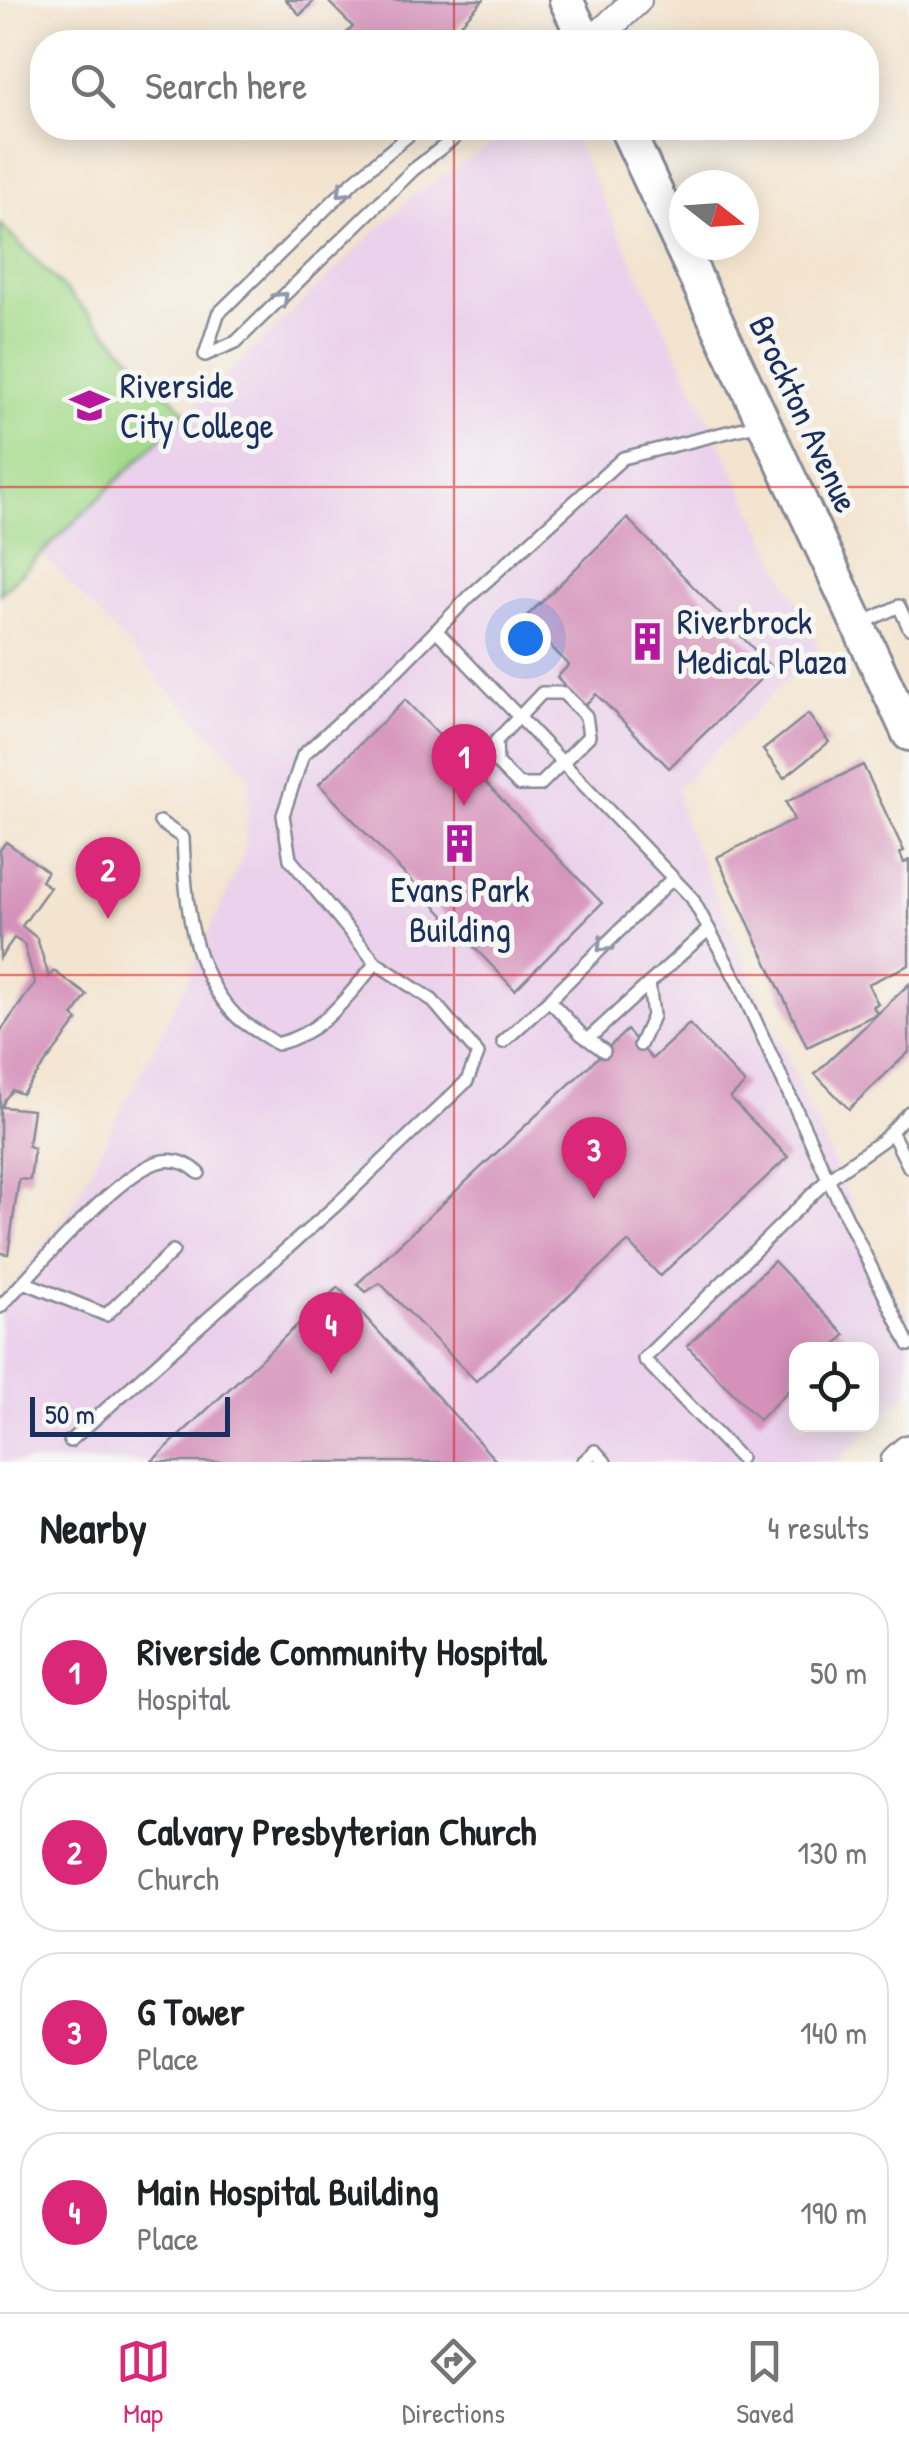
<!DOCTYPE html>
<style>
:root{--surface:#fff;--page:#f6f6f6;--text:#202124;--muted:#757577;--line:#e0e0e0;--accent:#db2777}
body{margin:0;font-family:"Patrick Hand",sans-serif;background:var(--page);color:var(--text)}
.controls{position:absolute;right:30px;bottom:30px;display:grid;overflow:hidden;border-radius:20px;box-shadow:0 5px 25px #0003}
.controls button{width:90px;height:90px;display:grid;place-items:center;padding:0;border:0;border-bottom:2px solid var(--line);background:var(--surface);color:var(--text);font:50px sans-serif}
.compass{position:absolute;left:669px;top:170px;width:90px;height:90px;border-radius:50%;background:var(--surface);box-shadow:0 5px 25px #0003;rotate:107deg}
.scale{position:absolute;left:30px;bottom:25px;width:200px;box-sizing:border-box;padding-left:10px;border:5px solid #1b2f5e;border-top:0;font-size:28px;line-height:35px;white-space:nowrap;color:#1b2f5e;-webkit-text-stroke:8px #f6f6f2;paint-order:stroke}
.you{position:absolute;left:525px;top:638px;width:35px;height:35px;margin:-25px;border:8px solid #fff;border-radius:50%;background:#1a73e8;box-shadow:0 0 0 15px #1a73e833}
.badge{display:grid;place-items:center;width:65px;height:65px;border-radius:50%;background:var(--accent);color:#fff;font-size:32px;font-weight:700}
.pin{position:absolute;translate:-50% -82px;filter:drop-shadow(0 2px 5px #0008)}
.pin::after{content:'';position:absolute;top:52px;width:35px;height:30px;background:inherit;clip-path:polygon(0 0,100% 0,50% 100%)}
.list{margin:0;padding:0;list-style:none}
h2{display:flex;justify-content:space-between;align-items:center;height:130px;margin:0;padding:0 40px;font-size:42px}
h2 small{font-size:32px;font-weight:400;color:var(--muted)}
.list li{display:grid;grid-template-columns:65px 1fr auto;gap:30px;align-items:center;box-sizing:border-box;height:160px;margin:0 20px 20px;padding:0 20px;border:2px solid var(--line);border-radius:40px}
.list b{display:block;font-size:38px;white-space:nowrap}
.list p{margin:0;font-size:32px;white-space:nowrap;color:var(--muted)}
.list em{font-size:32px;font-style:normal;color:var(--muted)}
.icon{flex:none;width:55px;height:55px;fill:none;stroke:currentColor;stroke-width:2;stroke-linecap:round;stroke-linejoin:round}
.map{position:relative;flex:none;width:909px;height:1462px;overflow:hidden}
.search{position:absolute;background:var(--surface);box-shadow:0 5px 25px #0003;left:30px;right:30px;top:30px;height:110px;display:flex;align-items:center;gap:25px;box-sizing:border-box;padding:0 35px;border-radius:40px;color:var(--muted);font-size:38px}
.sheet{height:850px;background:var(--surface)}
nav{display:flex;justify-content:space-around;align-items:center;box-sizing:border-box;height:140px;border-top:2px solid var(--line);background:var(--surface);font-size:28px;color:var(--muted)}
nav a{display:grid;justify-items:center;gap:5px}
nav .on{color:var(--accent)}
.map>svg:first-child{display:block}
.built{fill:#ebd1eb;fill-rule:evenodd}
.green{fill:#a4da8b;stroke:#608474;stroke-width:2.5}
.building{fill:#d591ba}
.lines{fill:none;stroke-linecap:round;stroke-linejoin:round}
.service-casing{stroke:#878a96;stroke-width:16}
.tertiary-casing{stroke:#878a96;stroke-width:32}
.secondary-casing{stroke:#878a96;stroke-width:38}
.primary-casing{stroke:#878a96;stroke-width:40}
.service{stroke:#fff;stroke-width:11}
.tertiary{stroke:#fff;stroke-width:28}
.secondary{stroke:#fff;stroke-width:32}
.primary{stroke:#fff;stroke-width:35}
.oneway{stroke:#8d97ae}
.grid{fill:none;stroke:#d62828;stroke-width:2.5;stroke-opacity:0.55}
.labels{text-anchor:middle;stroke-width:10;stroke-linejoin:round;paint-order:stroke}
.poi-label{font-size:35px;fill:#1b2f5e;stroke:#f6f6f2;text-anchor:start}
.street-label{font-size:35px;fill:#1b2f5e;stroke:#f6f6f2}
</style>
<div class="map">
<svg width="909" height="1462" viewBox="0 0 909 1462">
<rect width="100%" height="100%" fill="#f6f6f2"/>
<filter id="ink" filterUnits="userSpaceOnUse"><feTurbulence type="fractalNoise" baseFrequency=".01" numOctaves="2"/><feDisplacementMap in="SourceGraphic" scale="20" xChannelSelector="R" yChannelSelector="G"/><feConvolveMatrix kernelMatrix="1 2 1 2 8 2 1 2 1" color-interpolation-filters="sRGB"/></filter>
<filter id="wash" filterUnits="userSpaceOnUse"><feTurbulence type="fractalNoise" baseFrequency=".0048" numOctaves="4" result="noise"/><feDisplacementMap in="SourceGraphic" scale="40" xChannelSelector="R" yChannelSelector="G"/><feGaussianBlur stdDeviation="2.25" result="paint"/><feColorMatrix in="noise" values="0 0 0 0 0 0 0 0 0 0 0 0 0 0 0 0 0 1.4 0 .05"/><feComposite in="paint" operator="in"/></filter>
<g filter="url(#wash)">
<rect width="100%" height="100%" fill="#f3e4cf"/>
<path class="built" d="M517,128l52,1 250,518 -142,142 7,33 204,465 21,30v74l-73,71h-836v-159l68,-90 118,-229 58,-130 6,-78 -208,-222 -42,40v-370l187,189 224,-216zM796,1350h76v74h-76z"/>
<path class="green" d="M0,224l187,189 -187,181z"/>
<g id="blocks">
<path class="building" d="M286,0h29l-15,15z
M327,0h156l-39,42h-107l16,-15z
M627,518l145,150 -103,100 -73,-74 -12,12 -27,-29 12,-12 -45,-46z
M405,700l197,203 -87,87 -196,-206z
M808,714l21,28 -45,36 -21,-28z
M863,765l41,86 -4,2 4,10 5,-3v105l-41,19 10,20 -5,2 4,8 -70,33 -90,-190 77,-37 -8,-18z
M6,842l41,29 -6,10 9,6 -28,39 15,12 12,39 5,-6 33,24 -14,21 5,4 -56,74 -10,-4 -7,9 -3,8 31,3 -5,36 6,2 -4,32 -11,-1 -11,75 -8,-1v-221l35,-49 -11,-39 -10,-6 -14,20v-108z
M909,984v68l-60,57 -34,-35z
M689,1024l56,60 -15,14 58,59 -128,119 -32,-34 -152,139 -96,-98 -14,9 -9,-8 270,-254 25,29z
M774,1261l71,74 -14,15h-35v33l-37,37 -72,-74z
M338,1287l159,175h-346z"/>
</g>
</g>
<g filter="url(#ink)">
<use href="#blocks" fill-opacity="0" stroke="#878a96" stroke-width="2.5"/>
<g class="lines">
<defs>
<path id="service" d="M205,355l31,-13 177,-172 54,-42
M205,355l13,-41 136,-133 63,-53
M861,624l38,-18 10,22
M436,630l256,268 47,87 89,194 -184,180 96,99
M542,693h21l23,23 3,20 -49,49h-21l-22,-22 -1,-22z
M160,822l23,16c3,64 6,130 54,179 11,10 27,18 40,27 47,-12 68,-45 99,-81l-86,-104 -7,-44 20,-60 96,-87 71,-72 153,-138 137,-34
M588,1039l121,-110
M503,1042l46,-42
M640,1045l13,-29 -4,-33
M604,1051l-23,-17 -32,-34 124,-122
M909,1112l-26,28 -55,39 81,166
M891,1131l18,36
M24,1282l82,33 67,-64
M0,1307c32,-33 122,-140 163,-146 13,-2 26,3 36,12
M70,1441l264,-234 133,-126 11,-27 -46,-54 -56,-37
M583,1462l12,-11 10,11"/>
<path id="tertiary" d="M592,42l45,-42"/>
<path id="secondary" d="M566,0l20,42
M626,128l283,606"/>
<path id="primary" d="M899,1462l10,-9"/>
</defs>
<use href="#service" class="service-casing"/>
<use href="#tertiary" class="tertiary-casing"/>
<use href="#secondary" class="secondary-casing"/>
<use href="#primary" class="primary-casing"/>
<use href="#service" class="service"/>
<use href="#tertiary" class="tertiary"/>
<use href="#secondary" class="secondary"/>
<use href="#primary" class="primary"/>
</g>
<defs><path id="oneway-chevron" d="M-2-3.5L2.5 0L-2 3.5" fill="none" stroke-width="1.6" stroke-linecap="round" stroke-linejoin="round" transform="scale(2.5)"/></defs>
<g class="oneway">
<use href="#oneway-chevron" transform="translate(343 191) rotate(136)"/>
<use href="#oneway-chevron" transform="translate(282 298) rotate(-44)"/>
<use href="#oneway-chevron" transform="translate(603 946) rotate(136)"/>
</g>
</g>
<path class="grid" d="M454,0v42M454,128v1334M0,487h909M0,975h909"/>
<defs>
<symbol id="university-bare" viewBox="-9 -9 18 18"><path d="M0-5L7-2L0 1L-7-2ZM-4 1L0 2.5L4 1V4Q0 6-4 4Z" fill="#b5179e" stroke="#f6f6f2" stroke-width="2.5" paint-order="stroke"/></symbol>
<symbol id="building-bare" viewBox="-9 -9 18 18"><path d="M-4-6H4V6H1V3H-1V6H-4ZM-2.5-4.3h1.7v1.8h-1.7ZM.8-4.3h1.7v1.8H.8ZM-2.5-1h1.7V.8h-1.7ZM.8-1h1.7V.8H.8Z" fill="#b5179e" stroke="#f6f6f2" stroke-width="2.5" paint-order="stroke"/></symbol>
</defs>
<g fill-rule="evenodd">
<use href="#university-bare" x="62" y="378" width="55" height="55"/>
<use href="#building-bare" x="620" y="614" width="55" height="55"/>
<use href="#building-bare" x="432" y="816" width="55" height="55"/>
</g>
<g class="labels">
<g class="poi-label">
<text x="120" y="398">Riverside<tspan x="120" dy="40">City College</tspan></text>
<text x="677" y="634">Riverbrock<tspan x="677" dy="40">Medical Plaza</tspan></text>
<text x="460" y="902" text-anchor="middle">Evans Park<tspan x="460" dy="40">Building</tspan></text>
</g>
<g class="street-label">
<text transform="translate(804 414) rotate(65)" y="12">Brockton Avenue</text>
</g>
</g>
</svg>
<div class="controls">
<button><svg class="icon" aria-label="locate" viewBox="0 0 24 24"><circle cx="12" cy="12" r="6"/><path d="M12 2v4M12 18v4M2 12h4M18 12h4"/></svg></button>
</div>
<svg class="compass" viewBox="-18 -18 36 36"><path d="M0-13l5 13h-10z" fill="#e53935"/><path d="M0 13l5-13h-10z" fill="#757577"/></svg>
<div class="scale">50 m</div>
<div class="you"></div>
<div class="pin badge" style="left:464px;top:806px">1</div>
<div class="pin badge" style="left:108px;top:919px">2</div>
<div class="pin badge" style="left:594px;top:1199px">3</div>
<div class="pin badge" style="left:331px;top:1374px">4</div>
<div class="search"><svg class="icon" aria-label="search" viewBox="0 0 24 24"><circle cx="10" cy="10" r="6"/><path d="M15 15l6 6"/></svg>Search here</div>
</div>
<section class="sheet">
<h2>Nearby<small>4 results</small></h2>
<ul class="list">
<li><span class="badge">1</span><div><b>Riverside Community Hospital</b><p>Hospital</p></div><em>50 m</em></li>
<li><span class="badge">2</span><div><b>Calvary Presbyterian Church</b><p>Church</p></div><em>130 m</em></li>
<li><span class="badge">3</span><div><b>G Tower</b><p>Place</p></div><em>140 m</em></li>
<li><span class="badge">4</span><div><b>Main Hospital Building</b><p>Place</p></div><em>190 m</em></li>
</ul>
</section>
<nav>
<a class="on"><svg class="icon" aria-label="map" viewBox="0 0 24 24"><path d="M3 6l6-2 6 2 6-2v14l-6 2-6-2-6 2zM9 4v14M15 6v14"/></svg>Map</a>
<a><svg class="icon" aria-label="directions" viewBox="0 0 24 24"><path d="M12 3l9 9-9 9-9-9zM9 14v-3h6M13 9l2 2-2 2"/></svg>Directions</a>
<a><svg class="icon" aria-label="saved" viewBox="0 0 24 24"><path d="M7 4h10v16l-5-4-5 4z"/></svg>Saved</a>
</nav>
